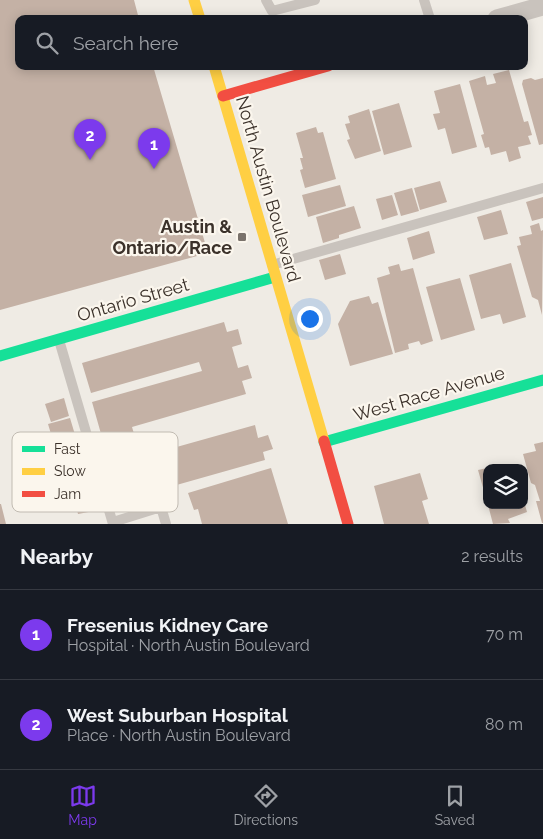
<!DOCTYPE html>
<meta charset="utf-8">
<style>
:root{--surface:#171b24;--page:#20242c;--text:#f1f3f6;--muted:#9ea1a6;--line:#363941;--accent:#7c3aed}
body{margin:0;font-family:Raleway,sans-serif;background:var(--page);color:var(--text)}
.controls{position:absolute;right:15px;bottom:15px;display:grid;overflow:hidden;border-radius:10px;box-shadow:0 2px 12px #0003}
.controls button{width:45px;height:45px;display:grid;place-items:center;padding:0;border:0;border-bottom:1px solid var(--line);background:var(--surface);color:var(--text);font:25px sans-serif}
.you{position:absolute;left:309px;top:318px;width:18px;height:18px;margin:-12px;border:4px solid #fff;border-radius:50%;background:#1a73e8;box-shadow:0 0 0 8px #1a73e833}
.badge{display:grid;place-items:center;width:32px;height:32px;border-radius:50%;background:var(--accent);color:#fff;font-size:16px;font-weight:700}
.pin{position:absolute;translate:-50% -41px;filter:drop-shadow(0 1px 2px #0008)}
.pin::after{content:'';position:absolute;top:26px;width:18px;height:15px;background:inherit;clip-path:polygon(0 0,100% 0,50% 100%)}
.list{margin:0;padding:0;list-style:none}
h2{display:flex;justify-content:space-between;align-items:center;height:65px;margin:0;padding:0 20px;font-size:21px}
h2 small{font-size:16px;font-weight:400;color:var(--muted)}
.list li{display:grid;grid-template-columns:32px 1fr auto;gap:15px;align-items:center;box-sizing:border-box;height:90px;padding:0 20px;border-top:1px solid var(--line)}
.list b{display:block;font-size:19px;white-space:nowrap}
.list p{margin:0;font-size:16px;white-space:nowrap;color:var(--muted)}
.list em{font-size:16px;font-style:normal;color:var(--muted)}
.icon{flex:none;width:28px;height:28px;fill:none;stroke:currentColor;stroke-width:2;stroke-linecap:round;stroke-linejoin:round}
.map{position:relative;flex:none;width:543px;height:524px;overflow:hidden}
.search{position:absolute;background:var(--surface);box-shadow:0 2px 12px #0003;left:15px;right:15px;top:15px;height:55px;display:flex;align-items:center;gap:12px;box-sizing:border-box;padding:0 18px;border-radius:10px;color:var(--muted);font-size:19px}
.sheet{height:245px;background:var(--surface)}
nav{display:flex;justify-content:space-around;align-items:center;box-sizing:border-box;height:70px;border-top:1px solid var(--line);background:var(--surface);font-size:14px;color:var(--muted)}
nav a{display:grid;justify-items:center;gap:2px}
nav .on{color:var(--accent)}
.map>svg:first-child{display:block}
.building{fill:#c4b1a5}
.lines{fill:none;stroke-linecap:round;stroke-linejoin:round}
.lane{stroke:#c9c3bd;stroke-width:10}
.street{stroke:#c9c3bd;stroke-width:19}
.fast{stroke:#16e098;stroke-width:11}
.slow{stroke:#ffcf43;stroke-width:11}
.jam{stroke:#f24e42;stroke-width:11}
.poi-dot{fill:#7a726b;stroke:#fbf6ed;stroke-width:2}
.labels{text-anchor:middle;stroke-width:4.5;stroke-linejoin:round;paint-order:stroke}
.street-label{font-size:18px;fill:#3b312a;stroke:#fbf6ed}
.poi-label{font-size:18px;font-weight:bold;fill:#3b312a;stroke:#fbf6ed;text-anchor:end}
.key{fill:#fbf6ed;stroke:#c1bbb2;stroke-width:1}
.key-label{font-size:14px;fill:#3b312a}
</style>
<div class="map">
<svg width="543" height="524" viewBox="0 0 543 524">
<rect width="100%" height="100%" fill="#efebe4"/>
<path class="building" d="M0,0h134l5,19h-120v47h134l55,187 -208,57z
M509,70l15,52 4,-1 4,14 -4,1 3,8 -13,3 3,11 -12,4 -3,-11 -15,4 -2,-8 -4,1 -4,-13 3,-1 -15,-53 16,-5 2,9 9,-2 -3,-9z
M531,78l4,2 8,-2v66l-4,1 -17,-61 1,-4z
M460,84l17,63 -25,7 -7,-26 -7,2 -5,-16 7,-1 -6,-22z
M399,103l13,44 -28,8 -12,-44z
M369,109l12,42 -26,8 -8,-19 3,-1 -5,-15 5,-1 -2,-7z
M316,127l2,6 5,-1 13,47 -31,9 -5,-18 3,-1 -3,-11h3l-7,-25z
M440,181l7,21 -27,8 -6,-22z
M340,185l6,21 -38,11 -6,-22z
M412,188l7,23 -18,5 -7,-23z
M392,195l6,20 -16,5 -6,-21z
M543,197v21l-11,3 -6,-19z
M354,206l7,22 -22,7v3l-16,5 -7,-26z
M501,210l7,24 -24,6 -7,-23z
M539,223l2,8 2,-1 -1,85 -4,-15 -6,-3 -15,-51 4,-1 -2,-8 13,-3 -2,-8z
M429,231l6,22 -22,7 -6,-22z
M340,254l6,20 -21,6 -6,-20z
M511,263l15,54 -23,7 -3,-10 -19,5 -12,-44z
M399,264l2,7 12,-3 20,73 -12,4 -2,-4 -11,3 1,5 -14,4 -18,-75 13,-4 -2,-7z
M460,278l15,52 -34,10 -15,-53z
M369,296l3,8 6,-2 15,52 -43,12 -12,-42 12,-23z
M224,322l3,10 11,-3 4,15 -10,3 6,21 10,-3 4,13 -10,3 4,13 -114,33 9,30 114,-32 3,13 10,-3 5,14 -10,3 2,8 -145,41 -28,-99 110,-31 -3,-9 -108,31 -9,-30z
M64,398l5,18 -18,6 -6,-18z
M70,418l6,20 -22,6 -6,-20z
M543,442v81h-1l-6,-22h4l-5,-16 -4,-2 -8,-29 13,-3 -2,-7z
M271,468l17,56h-86l-4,-15 -4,1 -6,-17z
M487,468v30h-1l-8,-28z
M420,473l8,26 -6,2 7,23h-45l-10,-38z
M94,488l5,22 -21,4 -5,-21z
M0,504h1l5,20h-6z
M488,505h37l2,7 -19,7 2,4 -17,1z"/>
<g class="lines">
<path class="lane" d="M266,0l6,11 43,-11
M424,0l6,19
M272,265l271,-77
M59,340l54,184
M113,522l48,-15 5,17"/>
<path class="street" d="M497,19l46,-13"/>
<path class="fast" d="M0,356l275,-79
M324,442l219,-62"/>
<path class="slow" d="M194,0l6,19
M214,66l110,375"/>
<path class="jam" d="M223,96l105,-30
M324,441l24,83"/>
</g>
<rect class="poi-dot" x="237" y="232" width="10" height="10" rx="2.5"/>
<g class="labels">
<g class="street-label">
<text transform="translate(268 189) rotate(74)" y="6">North Austin Boulevard</text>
<text transform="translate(133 300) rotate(-16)" y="6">Ontario Street</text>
<text transform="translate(429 394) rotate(-16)" y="6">West Race Avenue</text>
</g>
<g class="poi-label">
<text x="232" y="233">Austin &amp;<tspan x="232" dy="21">Ontario/Race</tspan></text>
</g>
</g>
<rect x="12" y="432" width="166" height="80" rx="8" class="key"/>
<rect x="22" y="446" width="23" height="6" fill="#16e098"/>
<rect x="22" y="468" width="23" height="7" fill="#ffcf43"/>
<rect x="22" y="491" width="23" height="6" fill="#f24e42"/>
<g class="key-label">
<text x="54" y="454">Fast</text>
<text x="54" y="476">Slow</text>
<text x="54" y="499">Jam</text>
</g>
</svg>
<div class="controls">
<button><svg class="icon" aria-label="layers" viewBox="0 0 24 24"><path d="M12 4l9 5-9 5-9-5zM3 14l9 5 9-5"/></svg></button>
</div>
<div class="you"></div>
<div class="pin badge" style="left:154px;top:169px">1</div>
<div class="pin badge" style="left:90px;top:160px">2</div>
<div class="search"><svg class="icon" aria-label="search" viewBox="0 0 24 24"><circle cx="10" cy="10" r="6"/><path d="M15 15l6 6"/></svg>Search here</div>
</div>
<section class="sheet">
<h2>Nearby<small>2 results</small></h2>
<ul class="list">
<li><span class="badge">1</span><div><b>Fresenius Kidney Care</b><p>Hospital · North Austin Boulevard</p></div><em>70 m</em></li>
<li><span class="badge">2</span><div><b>West Suburban Hospital</b><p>Place · North Austin Boulevard</p></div><em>80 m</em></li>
</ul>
</section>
<nav>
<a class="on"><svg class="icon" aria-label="map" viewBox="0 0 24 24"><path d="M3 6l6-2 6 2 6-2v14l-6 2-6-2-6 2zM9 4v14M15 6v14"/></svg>Map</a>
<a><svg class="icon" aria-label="directions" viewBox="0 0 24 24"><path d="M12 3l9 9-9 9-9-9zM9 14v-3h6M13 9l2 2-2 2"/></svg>Directions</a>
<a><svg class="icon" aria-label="saved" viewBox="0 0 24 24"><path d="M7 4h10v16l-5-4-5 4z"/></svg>Saved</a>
</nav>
